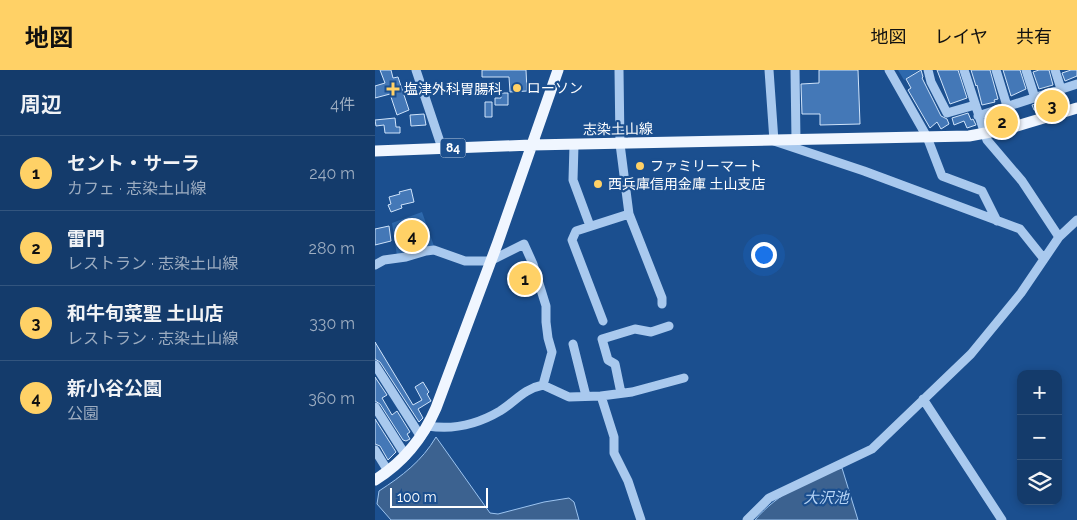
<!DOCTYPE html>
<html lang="ja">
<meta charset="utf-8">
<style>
:root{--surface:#143b6b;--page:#1d4271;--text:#f1f3f6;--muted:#9dadc1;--line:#33557e;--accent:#ffd166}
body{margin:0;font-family:Raleway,"Noto Sans JP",sans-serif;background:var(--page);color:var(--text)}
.controls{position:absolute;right:15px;bottom:15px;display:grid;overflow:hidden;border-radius:10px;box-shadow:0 2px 8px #0003}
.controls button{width:45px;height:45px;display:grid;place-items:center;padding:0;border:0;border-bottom:1px solid var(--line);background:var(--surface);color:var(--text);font:25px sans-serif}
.scale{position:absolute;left:15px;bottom:12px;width:98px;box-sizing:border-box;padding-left:5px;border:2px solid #fff;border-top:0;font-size:14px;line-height:18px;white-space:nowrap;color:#fff;-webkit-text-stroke:4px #1b4f8f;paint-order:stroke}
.you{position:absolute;left:388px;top:184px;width:18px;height:18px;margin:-12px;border:4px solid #fff;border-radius:50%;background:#1a73e8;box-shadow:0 0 0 8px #1a73e833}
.badge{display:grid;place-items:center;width:32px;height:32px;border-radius:50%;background:var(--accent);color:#111;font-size:16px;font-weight:700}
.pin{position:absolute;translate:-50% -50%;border:2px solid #fff;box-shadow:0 1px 5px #0006}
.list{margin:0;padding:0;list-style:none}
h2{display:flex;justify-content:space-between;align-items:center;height:65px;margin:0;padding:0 20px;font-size:21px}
h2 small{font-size:16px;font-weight:400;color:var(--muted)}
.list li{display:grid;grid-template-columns:32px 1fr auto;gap:15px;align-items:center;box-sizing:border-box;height:75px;padding:0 20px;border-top:1px solid var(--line)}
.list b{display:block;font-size:19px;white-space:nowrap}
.list p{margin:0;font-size:16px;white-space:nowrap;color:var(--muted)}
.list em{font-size:16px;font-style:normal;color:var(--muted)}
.icon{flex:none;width:28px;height:28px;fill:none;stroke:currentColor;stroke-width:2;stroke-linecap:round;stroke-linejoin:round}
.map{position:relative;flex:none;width:702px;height:450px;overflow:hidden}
header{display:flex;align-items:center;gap:30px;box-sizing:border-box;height:70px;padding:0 25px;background:var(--accent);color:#111}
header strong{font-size:24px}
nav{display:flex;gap:28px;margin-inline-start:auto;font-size:18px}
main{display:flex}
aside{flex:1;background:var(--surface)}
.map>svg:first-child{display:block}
.green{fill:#2e69ad}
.water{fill:#3c6290;stroke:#9cc4f0}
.building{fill:#4478b7;stroke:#cfe3fa}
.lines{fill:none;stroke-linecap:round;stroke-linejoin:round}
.minor{stroke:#a9c9ee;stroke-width:9}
.major{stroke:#f0f6ff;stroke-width:11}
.poi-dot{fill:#ffd166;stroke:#1b4f8f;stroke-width:2}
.labels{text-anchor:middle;stroke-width:4.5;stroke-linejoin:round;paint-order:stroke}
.shield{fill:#1b4f8f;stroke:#bbcadd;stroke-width:1}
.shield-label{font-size:12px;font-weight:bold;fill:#fff}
.poi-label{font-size:14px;fill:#fff;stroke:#1b4f8f;text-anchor:start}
.street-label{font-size:14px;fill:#fff;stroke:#1b4f8f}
.water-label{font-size:15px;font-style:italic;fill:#b5d3f5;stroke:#1b4f8f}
</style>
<header>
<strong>地図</strong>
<nav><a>地図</a><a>レイヤ</a><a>共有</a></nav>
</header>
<main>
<aside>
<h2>周辺<small>4件</small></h2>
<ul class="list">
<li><span class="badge">1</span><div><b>セント・サーラ</b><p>カフェ · 志染土山線</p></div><em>240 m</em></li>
<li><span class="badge">2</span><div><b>雷門</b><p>レストラン · 志染土山線</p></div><em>280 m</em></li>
<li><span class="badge">3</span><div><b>和牛旬菜聖 土山店</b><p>レストラン · 志染土山線</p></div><em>330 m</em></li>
<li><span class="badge">4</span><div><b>新小谷公園</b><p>公園</p></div><em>360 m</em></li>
</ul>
</aside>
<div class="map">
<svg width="702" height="450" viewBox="0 0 702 450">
<rect width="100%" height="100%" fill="#1b4f8f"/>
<path class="green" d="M523,0h21l-15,10z
M47,142l13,37 -38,7 -5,-33z"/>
<path class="water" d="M61,367l54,76 8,1 46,-12 25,-4 5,4 5,18h-188l-14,-16 2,-13c23,-15 43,-30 57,-54z
M467,398l16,52h-103c21,-25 56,-44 87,-52z"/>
<path class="building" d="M5,0h11l2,8 5,-1 11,33 -12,5 -7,-21 -15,4v-12l10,-3z
M107,0h44l1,21 -17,1 -1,-15h-27z
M444,0h39l2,54 -40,1v-11h-18l-1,-30 18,-1z
M546,0l2,7 -1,1 19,38 6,3 2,5 -8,5 -4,-7 -7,6 -22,-38 3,-2 -5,-9z
M562,0h21l9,28 -17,6z
M596,0h19l8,29 -4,1 1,2 -13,3 -5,-20 -1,1z
M628,0h17l6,19 -15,7z
M664,0h10l4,15 -14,4 -6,-17z
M696,0h6v6l-12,5 -3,-8z
M126,23h7v12h-13v-7h6z
M685,26l2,7 -28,7 -2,-5z
M110,32h7v15h-7z
M635,42l2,7 -21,5 -2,-5z
M593,43l3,7 2,-1 3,6 -9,3 -3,-7 -10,4 -2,-7z
M49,44l2,11 -15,1 -1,-11z
M20,48l1,9h4v6h-15l-1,-8 -8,1 -1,-6z
M36,119l3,13 -13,3 1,3 -11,4 -3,-7 3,-1 -2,-7 11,-3 -1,-2z
M14,156l2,15 -16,4v-16z
M0,272l38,63 9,-5 -7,-13 8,-5 6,10 -2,2 4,7 -13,8 5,9 -4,4 -39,-60 -5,-3z
M0,307l12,18 -5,3 10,17 5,-4 13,21 -3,2 3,5 -4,2 -3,-1 -23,-36 -5,-3z
M0,349l21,33 -8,8 -8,-14 -5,-2z"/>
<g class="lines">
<path class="minor" d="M41,0l26,78
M244,0l1,74 9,70 33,84v6
M394,0l5,71 90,30 156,58 24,30
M420,0l1,70
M514,0l38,67 15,39 40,15 15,30
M553,0l3,12 16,31 28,-8
M589,0l23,70 35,41 37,56
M621,0l11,36
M651,0l9,28
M680,0l6,19
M603,46l99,-32
M199,75l-1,35 17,46
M0,195l9,-5 22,-3 20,-6 8,-1 31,11h25l34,-17 9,20 13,42v16l2,16 4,14 -9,33c-20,4 -27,16 -43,26 -22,13 -47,19 -72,15
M228,251l-31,-81 4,-9 53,-17
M198,274l13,52
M0,295l46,72
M168,315l26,12 32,-1 13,41v16l14,28 13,39
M246,323l-6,-29 -7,-4 -6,-21 33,-10 16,3 18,-6
M226,326l31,-4 52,-14
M548,329l79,121
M0,337l31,49
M0,380l13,21
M372,450l22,-22 103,-49 99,-95 50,-61 38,-56 18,-17"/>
<path class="major" d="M0,81l156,-6 438,-9 38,-7 70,-21
M0,410c29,-18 48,-42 61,-72l62,-166 60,-172"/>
</g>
<g class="poi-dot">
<circle cx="142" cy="18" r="5"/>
<path d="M15.5 11.5h5v5h5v5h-5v5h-5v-5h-5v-5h5z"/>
<circle cx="265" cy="96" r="5"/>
<circle cx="223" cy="114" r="5"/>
</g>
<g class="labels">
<rect class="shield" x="65.5" y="68.5" width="25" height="19" rx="4"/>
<g class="shield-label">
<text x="78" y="82">84</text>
</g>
<g class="poi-label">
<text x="152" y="23">ローソン</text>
<text x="29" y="24">塩津外科胃腸科</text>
<text x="275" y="101">ファミリーマート</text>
<text x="233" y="119">西兵庫信用金庫 土山支店</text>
</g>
<g class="street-label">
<text transform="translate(243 59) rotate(-1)" y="5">志染土山線</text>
</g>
<g class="water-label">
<text x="451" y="433">大沢池</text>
</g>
</g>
</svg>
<div class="controls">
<button>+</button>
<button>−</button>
<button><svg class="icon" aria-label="layers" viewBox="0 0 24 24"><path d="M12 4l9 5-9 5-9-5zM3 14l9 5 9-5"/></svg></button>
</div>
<div class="scale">100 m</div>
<div class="you"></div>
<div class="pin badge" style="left:150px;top:209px">1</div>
<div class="pin badge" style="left:627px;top:52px">2</div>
<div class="pin badge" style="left:677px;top:36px">3</div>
<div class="pin badge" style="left:37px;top:166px">4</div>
</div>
</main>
